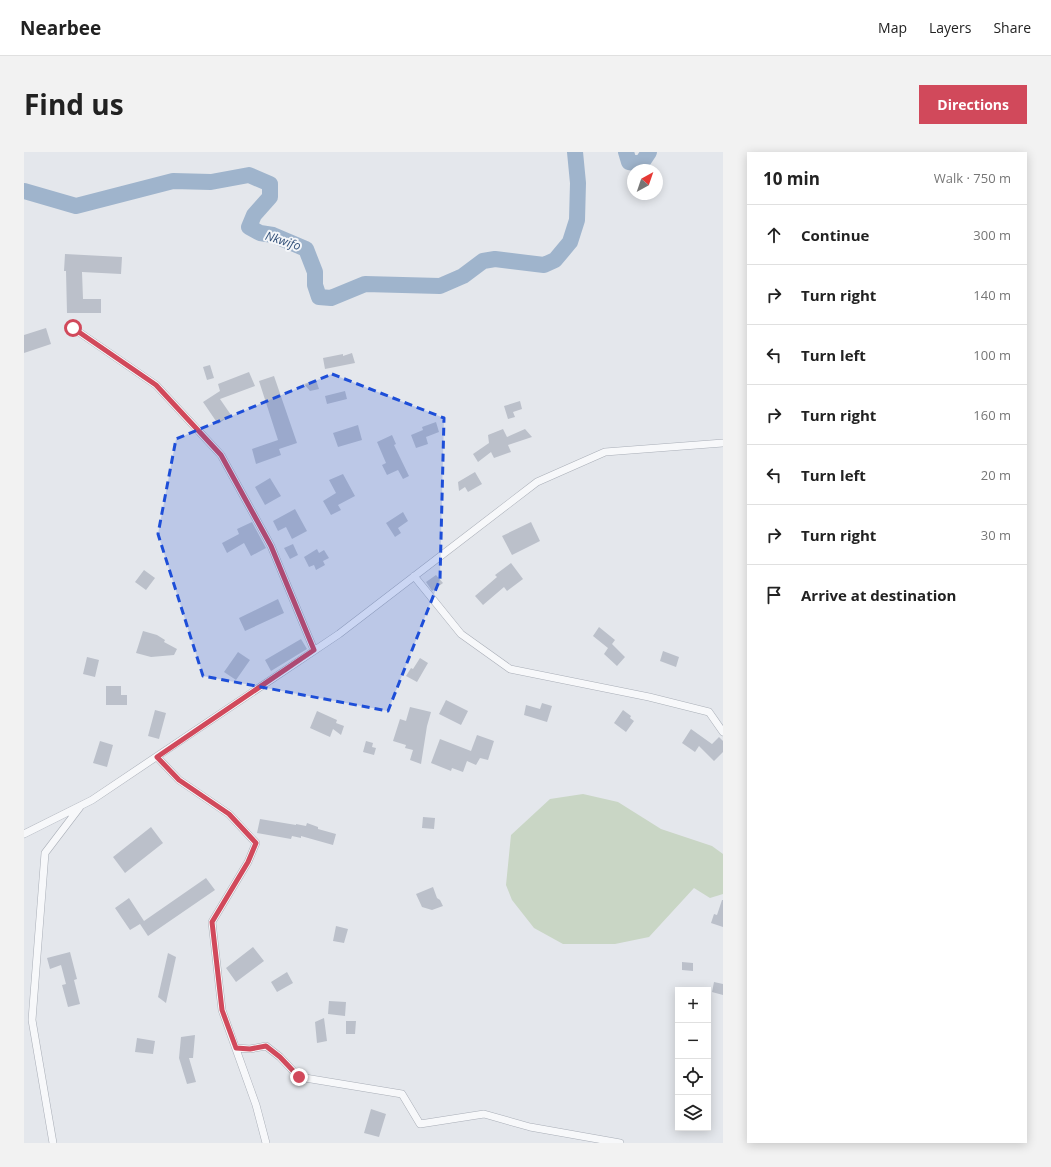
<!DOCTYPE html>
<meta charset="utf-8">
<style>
:root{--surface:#fff;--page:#f2f2f2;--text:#222;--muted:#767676;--line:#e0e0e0;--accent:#d1495b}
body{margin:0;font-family:"Open Sans",sans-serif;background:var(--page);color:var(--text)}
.controls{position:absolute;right:12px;bottom:12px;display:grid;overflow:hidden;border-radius:0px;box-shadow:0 2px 10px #0003}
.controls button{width:36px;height:36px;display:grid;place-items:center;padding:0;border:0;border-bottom:1px solid var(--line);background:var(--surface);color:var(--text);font:20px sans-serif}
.compass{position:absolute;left:603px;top:12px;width:36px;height:36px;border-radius:50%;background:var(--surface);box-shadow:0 2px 10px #0003;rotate:40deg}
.stop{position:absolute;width:12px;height:12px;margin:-9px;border:3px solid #d1495b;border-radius:50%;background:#fff}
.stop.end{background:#d1495b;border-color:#fff;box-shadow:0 1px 4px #0008}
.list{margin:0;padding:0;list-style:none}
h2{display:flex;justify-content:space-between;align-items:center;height:52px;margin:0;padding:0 16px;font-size:17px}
h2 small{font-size:13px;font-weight:400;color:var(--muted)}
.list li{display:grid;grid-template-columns:26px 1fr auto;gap:12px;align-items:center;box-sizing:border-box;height:60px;padding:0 16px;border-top:1px solid var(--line)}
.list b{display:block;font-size:15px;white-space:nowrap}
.list em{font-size:13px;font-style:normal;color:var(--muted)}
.icon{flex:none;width:22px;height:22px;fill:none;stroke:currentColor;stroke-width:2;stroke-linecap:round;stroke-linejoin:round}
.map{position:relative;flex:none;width:699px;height:991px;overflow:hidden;border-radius:0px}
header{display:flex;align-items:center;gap:24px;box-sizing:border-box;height:56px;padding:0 20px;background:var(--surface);border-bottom:1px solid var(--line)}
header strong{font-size:19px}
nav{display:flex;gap:22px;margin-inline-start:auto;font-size:14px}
.intro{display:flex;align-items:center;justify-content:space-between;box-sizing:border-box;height:96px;padding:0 24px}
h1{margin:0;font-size:28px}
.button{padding:10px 18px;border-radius:0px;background:var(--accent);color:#fff;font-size:14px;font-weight:700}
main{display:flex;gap:24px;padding:0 24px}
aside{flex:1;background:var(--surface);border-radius:0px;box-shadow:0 2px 10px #0003}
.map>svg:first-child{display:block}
.green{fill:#c9d6c5}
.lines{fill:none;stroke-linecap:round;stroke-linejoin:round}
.river{stroke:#9fb4cc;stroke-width:16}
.building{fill:#bbc0ca}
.minor-casing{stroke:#a9aeb7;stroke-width:8}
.minor{stroke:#f7f8fa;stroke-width:7}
.route{stroke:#d1495b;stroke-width:5}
.marked{fill:#1d4ed8;fill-opacity:0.2;stroke:#1d4ed8;stroke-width:3;stroke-dasharray:8 5;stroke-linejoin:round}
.labels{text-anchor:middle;stroke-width:4;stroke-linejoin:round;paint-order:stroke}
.water-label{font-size:12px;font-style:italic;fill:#34527a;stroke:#f4f6f9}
</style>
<header>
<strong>Nearbee</strong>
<nav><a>Map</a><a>Layers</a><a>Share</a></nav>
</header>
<div class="intro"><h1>Find us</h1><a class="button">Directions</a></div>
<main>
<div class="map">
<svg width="699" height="991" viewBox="0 0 699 991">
<rect width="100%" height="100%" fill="#e4e7ec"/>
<path class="green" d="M559,642l35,8 43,27 51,17 11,8v40l-13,4 -16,-10 -45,49 -34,7h-52l-29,-16 -22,-28 -6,-15 5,-50 39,-36z"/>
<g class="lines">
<path class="river" d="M602,0l3,10 12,2 8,-12
M0,39l52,15 97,-25 38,1 38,-7 21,9v13l-16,18 -5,12 11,6 13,2 33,14 9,23v13l4,12 12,1 34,-14 75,2 23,-10 20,-15 12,-2 49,6 11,-5 15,-18 7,-22 1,-37 -3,-31"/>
</g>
<path class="building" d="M41,102l57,3 -1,17 -39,-2 1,27h18v14h-34l-1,-42h-2z
M22,176l5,16 -27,9v-18z
M328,201l3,10 -30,6 -2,-11 20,-4v2z
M186,213l4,13 -7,2 -4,-13z
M225,220l6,14 -35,13 11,16 -13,9 -15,-22 17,-11 -2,-7z
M250,224l23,67 -18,6 2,6 -25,9 -4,-15 26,-9 -19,-59z
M292,228l3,9 -9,2 -6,-7z
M321,239l2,8 -20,5 -2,-8z
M496,249l2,8 -9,3 2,5 -7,2 -4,-13z
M412,270l3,10 -13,5 2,7 -12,4 -5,-13 12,-5 -1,-3z
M334,273l4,15 -24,7 -5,-14z
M479,277l4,8 18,-8 7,8 -24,8 3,7 -17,6 -3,-6 -13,10 -5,-8 16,-11 -1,-8z
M368,283l4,9 -2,1 15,31 -6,3 -5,-9 -11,5 -5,-10 4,-2 -9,-21z
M451,320l7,12 -14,8 -3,-5 -6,4 -1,-9z
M319,322l12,22 -17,9 3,5 -10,5 -8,-14 13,-8 -7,-13z
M246,326l11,18 -16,9 -10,-18z
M271,357l12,22 -15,8 -6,-12 -8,4 -5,-10z
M379,360l5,9 -10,7 3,5 -6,4 -9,-14z
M228,370l14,26 -15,8 -7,-13 -17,10 -5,-10 17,-9 -2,-5z
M507,370l9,19 -28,14 -10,-19z
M269,392l5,11 -8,4 -6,-11z
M293,397l2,4 5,-3 5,8 -6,3 2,4 -9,5 -2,-5 -5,2 -5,-10z
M487,411l12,16 -16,12 -3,-4 -21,18 -8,-9 22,-19 -2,-2z
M120,418l11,8 -9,12 -11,-8z
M412,423l7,8 -11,8 -6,-9z
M254,447l6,14 -39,18 -6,-13z
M575,475l16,13 -3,4 13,13 -8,9 -13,-12 4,-6 -15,-12z
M119,479l14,4 8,5 -1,2 13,7 -3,6 -23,2 -15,-4z
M277,487l6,10 -36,22 -6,-11z
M639,499l16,6 -3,10 -16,-6z
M214,500l12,8 -14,20 -12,-8z
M63,505l12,3 -4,17 -12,-3z
M396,506l8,5 -11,19 -11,-6 5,-8 2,1z
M82,534h15v9h6v10h-21z
M422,548l22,11 -7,14 -22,-11z
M518,551l10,3 -5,16 -23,-7 2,-10 14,4z
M386,555l21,5 -4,14 -6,38 -11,-4 3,-10 -8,-2 1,-3 -13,-4 7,-22 6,2z
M131,558l11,3 -7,26 -11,-3z
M599,558l8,6 -1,2 4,3 -8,11 -12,-9z
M293,559l20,9 -1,3 8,3 -3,9 -8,-6 -3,8 -20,-9z
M667,577l21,15 7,-7 4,4v11l-9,9 -15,-15 -4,6 -13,-9z
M453,583l17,6 -6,19 -8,-2 -4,7 -9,-4 -4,11 -11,-4 -1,3 -20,-8 9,-24 31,12z
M76,589l13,4 -6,22 -14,-4z
M342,589l7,2 -1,4 4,1 -2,7 -11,-3z
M399,665l12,1 -1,11 -12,-1z
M236,667l36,6v-1l10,2 1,-3 11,4v2l18,5 -3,11 -32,-9v2l-9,-2 -1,3 -34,-6z
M127,675l12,16 -38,30 -12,-16z
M182,726l9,12 -67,46 -8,-12 -10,6 -15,-22 14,-10 15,23z
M409,735l4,11 3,2 3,6 -11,4 -10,-3 -6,-13z
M698,748h1v27l-12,-4 3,-9 3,1z
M312,774l12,3 -4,14 -11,-2z
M229,795l11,14 -28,21 -10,-14z
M46,800l7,27 -3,1 6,24 -12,3 -6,-22 4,-1 -5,-19 -11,4 -3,-11z
M144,801l8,4 -10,46 -8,-6z
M658,810l11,1v8l-11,-1z
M263,820l6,11 -16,9 -6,-10z
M690,830l9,2v11l-11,-3z
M305,849l17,1 -1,14 -17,-2z
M300,866l3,23 -10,2 -2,-21z
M322,869h10l-1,13h-9z
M171,883l-2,23h-4l7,24 -9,2 -8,-26 2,-21z
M113,886l18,3 -2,13 -18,-2z
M347,957l15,5 -7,23 -15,-4z"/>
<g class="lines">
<defs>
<path id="minor" d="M49,176l83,57 65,70 50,91 43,104
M390,424l47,58 49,35 139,28 60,15 14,20
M133,605l22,23 50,34 27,29 -8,19 -36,60 10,88 34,95 10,38
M0,682l68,-34 247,-166 198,-152 68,-30 118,-9
M212,896l14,1 16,-3 14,11 19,20 103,17 18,30 64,-10 46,13 90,16
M29,991l-21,-123 13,-167 35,-46"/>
</defs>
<use href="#minor" class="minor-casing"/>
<use href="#minor" class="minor"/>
</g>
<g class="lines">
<path class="route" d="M49,176l83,57 65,70 50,91 43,104 -157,107 22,23 50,34 27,29 -8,19 -36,60 10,88 14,38 14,1 16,-3 14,11 19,20"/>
</g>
<path class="marked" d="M308,222l112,44 -4,161 -52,132 -185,-35 -45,-142 18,-95z"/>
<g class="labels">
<g class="water-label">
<text transform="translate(259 89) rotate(18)" y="4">Nkwifo</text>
</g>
</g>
</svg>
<div class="controls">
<button>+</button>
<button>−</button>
<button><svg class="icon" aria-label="locate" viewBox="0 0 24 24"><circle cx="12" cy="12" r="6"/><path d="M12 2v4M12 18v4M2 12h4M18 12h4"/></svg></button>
<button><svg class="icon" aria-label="layers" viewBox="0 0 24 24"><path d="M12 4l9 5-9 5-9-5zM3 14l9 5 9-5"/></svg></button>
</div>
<svg class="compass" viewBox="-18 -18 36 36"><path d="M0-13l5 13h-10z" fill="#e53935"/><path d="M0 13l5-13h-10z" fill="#767676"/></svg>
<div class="stop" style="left:49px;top:176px"></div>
<div class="stop end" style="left:275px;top:925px"></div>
</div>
<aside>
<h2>10 min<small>Walk · 750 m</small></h2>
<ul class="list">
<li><svg class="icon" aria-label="ahead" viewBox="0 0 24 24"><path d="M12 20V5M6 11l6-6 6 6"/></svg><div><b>Continue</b></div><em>300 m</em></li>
<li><svg class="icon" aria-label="right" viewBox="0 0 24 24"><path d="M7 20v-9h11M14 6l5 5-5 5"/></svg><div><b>Turn right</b></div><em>140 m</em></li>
<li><svg class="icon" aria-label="left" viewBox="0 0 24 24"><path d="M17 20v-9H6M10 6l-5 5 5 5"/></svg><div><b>Turn left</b></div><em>100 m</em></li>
<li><svg class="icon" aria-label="right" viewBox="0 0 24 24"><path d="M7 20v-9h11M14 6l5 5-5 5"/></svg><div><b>Turn right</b></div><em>160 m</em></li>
<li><svg class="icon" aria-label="left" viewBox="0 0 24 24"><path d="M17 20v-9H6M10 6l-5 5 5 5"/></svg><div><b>Turn left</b></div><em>20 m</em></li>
<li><svg class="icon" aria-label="right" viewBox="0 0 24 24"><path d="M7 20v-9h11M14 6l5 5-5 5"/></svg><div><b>Turn right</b></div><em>30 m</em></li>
<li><svg class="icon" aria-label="arrive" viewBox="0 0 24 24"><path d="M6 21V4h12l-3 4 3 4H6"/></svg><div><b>Arrive at destination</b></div></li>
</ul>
</aside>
</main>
